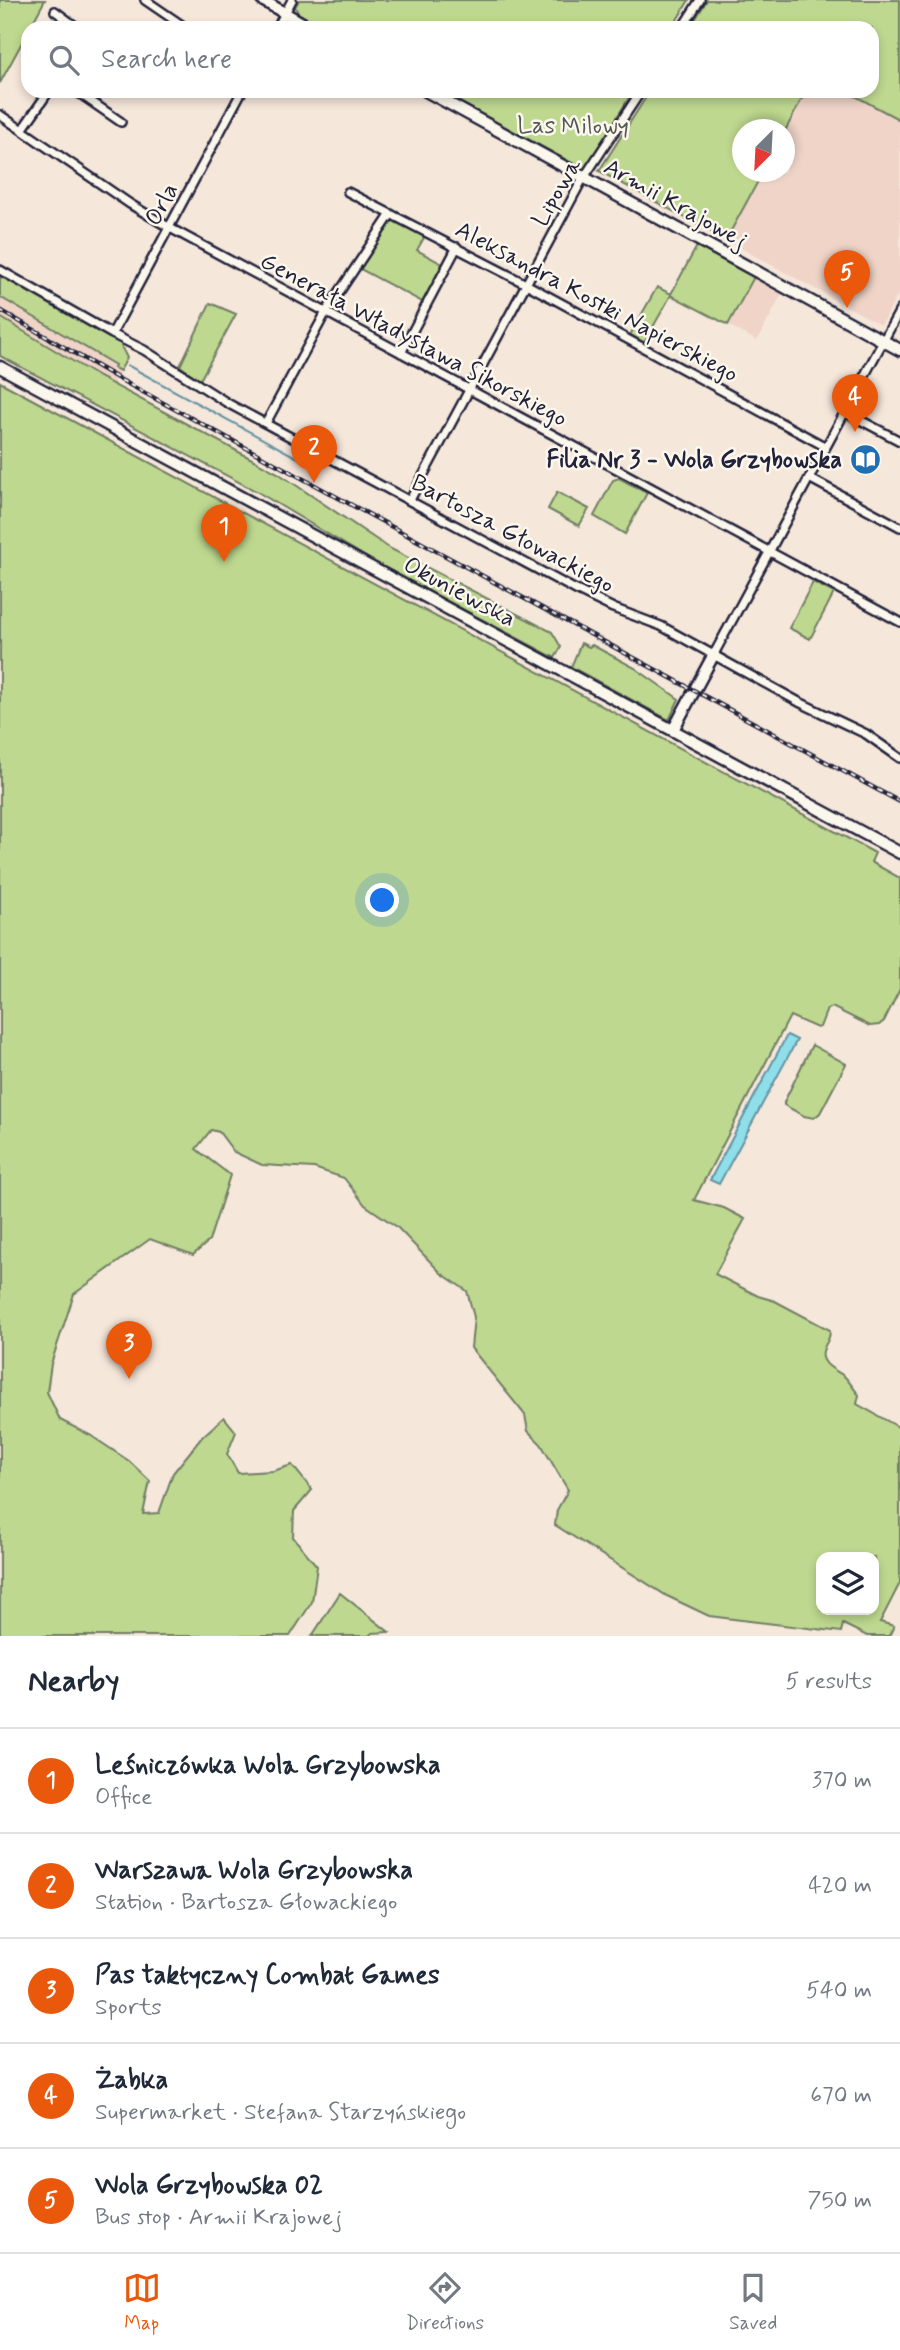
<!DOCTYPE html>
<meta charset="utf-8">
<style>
:root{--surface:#fff;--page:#f2f2f3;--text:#1f2937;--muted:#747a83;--line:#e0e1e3;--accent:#ea580c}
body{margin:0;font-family:Mynerve,sans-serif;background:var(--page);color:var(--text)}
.controls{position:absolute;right:21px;bottom:21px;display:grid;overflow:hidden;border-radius:14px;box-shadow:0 4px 10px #0003}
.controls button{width:63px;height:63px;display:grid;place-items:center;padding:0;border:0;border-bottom:2px solid var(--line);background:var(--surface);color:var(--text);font:35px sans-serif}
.compass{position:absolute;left:732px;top:119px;width:63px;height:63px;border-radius:50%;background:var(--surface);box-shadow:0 4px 10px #0003;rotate:204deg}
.you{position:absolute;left:383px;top:901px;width:24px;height:24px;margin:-18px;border:5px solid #fff;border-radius:50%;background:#1a73e8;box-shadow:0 0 0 10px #1a73e833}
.badge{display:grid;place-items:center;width:46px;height:46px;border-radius:50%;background:var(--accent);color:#fff;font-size:23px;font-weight:700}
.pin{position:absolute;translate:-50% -58px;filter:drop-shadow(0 2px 4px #0008)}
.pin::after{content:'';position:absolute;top:37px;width:24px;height:21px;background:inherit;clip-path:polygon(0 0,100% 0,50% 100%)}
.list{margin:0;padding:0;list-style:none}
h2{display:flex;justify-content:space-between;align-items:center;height:91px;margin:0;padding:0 28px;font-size:30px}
h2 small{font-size:23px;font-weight:400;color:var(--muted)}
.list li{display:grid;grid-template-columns:46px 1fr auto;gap:21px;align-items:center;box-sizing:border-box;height:105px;padding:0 28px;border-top:2px solid var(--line)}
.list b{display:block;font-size:26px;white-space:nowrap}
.list p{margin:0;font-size:23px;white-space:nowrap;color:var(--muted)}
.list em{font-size:23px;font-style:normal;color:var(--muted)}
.icon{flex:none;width:38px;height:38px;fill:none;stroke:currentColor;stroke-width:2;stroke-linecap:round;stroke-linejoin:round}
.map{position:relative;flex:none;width:900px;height:1636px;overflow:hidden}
.search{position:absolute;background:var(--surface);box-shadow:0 4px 10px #0003;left:21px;right:21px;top:21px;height:77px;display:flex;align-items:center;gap:18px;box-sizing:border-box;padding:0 24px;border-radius:21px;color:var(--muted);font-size:26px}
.sheet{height:616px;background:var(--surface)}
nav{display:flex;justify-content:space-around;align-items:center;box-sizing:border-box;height:98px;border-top:2px solid var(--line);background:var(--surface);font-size:19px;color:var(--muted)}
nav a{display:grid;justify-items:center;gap:4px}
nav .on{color:var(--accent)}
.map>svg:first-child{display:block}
.built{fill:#efd4c7}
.green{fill:#bed88f;stroke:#707d65;stroke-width:2;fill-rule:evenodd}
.water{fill:#8edfe9;stroke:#6393a3;stroke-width:2}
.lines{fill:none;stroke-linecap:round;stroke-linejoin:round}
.stream{stroke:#6393a3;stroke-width:2}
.street-casing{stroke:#22223b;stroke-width:12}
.secondary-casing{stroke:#22223b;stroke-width:15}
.street{stroke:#fbf7ec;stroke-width:7}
.secondary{stroke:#fbf7ec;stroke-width:10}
.rail-casing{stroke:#22223b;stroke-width:4.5}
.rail{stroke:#fbf7ec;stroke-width:2;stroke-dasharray:5;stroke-linecap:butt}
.labels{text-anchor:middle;stroke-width:5;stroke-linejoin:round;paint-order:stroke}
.park-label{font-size:24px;fill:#515954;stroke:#fbf7ec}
.street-label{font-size:24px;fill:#22223b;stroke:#fbf7ec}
.poi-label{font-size:24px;font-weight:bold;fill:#22223b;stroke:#fbf7ec;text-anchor:end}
</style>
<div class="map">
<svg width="900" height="1636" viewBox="0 0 900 1636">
<rect width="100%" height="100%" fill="#f6e7db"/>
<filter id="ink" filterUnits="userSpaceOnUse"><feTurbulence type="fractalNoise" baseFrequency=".0143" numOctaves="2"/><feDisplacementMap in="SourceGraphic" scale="14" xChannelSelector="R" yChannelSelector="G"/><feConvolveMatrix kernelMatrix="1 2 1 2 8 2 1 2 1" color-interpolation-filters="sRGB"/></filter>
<g filter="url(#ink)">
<path class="built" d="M806,91h40l54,29v171l-19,34 -155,-85 37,-68h22v-41z
M0,274l122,68 -1,4 6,12 -27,50 -100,-56z
M754,277l29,15 -26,49 -29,-16z"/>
<path class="green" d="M0,0h45l-45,83z
M299,0h390l-17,28h-350l-22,-12 -5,-9z
M707,0h193v120l-54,-29h26v-63h-182z
M439,91h194l-48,79z
M650,91h156l-21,40 -42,-1v42h20l-37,68 -127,-69z
M395,220l30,16 -8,14 27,15 -20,38 -64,-34 32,-48z
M697,246l57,31 -26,48 -57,-30 -27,48 -14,-8 27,-48 14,7z
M0,274l122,68 -1,4 6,12 -7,13 -6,-3 1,-3 -115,-68z
M210,303l26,11 -36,66 -20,-14z
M0,317l99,60 179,96 111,75 163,84 9,15 -6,11 -179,-95 -120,-72 -256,-135z
M0,382l875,471 -4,9 29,16v111l-16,32 -5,4 -9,1 -38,-19 -5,2 -7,18 -3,1 -27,-12 -96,184 30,8 21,11 -30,55 43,22 17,5 55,29c0,12 -5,12 -7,21 -3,14 13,19 21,25 5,5 10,13 15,19l-2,9 43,24v155l-20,39 14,4 -5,10h-22l-24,-12 -2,8 -132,-16 -42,-20 -112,-71 2,-15 11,-20 -27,-46 -13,-13 -3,-16 -54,-67 3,-31 -7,-26 -26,-18 -44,-46 -32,-22 -21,-27 -30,-10 -52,-3 -28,-13 -15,-20 -8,-2 -15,19 34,26 -21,66 -16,14 -43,-16 -76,55 -23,70 -4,28 13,28 30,15 39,26 21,20 -7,33 16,-1 14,-40 29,-36 22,-20 12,15 -9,22 11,19 35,-2 19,-6 20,25 -18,21 -1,26 24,29 -5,36 -22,34h-290zM821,1557h53v53h-53z
M619,478l28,15 -22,41 -31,-18 19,-36z
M557,492l32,17 -10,17 -31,-17z
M813,582l21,11 -24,46 -21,-11z
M581,643l8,4 3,-2 43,23 44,31 -10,21 -98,-53z
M812,1045l34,19 -26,49 -6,5 -10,-2 -20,-11v-3z
M340,1593l49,39 -17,1 -3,3h-57z"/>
<path class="water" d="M787,1035l10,5 -78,144 -9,-4z"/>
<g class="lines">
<path class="stream" d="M127,365l191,104"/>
<defs>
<path id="street" d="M145,0l41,28
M55,11l23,17
M277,28l15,-28
M682,28l18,-28
M76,91l45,31
M0,115l130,89 40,24 730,394
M22,130l27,-39
M348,192l178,92 300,163
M0,270l112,64 32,16 85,54 345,185 39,19 48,18 138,76 67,32 34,24
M112,334l130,-243
M401,353l56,-106
M845,412l55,29
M266,423l60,-111 65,-98
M809,478l91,49
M410,500l171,-318 60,-91
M714,654l186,-344"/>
<path id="secondary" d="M262,0l49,28
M426,91l474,259
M0,367l900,486
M673,730l41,-76"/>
</defs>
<use href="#street" class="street-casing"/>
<use href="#secondary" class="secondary-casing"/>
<use href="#street" class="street"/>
<use href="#secondary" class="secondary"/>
<defs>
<path id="rail" d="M0,310l119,69 781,423"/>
</defs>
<use href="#rail" class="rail-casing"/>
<use href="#rail" class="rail"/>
</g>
</g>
<defs>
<symbol id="library-disc" viewBox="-11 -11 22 22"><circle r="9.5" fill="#1f6fb2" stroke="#fbf7ec"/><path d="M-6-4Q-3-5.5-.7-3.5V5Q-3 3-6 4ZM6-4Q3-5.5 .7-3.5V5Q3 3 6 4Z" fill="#fff"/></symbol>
</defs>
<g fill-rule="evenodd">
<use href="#library-disc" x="848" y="442" width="35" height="35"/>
</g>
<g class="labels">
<g class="park-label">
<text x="573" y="133">Las Milowy</text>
</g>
<g class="street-label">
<text transform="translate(556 192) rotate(-60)" y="8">Lipowa</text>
<text transform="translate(676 203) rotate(29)" y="8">Armii Krajowej</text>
<text transform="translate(161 204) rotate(-62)" y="8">Orla</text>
<text transform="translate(597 301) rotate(28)" y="8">Aleksandra Kostki Napierskiego</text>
<text transform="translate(414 339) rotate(28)" y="8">Generała Władysława Sikorskiego</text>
<text transform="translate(513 533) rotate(28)" y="8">Bartosza Głowackiego</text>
<text transform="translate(460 591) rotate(28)" y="8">Okuniewska</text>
</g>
<g class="poi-label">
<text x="842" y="467">Filia Nr 3 - Wola Grzybowska</text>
</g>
</g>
</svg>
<div class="controls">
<button><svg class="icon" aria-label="layers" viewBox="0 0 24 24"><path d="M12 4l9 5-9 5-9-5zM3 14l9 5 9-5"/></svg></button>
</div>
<svg class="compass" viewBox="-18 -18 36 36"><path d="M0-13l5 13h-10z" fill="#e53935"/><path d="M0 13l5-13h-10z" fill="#747a83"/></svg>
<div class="you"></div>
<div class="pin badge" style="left:224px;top:562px">1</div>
<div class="pin badge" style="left:314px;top:483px">2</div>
<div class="pin badge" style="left:129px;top:1379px">3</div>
<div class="pin badge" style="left:855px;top:432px">4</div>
<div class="pin badge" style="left:847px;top:308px">5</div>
<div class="search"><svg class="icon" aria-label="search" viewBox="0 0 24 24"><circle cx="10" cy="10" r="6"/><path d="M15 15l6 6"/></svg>Search here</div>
</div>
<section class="sheet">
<h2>Nearby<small>5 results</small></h2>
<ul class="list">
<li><span class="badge">1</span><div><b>Leśniczówka Wola Grzybowska</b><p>Office</p></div><em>370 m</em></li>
<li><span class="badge">2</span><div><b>Warszawa Wola Grzybowska</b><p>Station · Bartosza Głowackiego</p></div><em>420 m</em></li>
<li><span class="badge">3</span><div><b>Pas taktyczny Combat Games</b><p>Sports</p></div><em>540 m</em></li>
<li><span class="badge">4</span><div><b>Żabka</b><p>Supermarket · Stefana Starzyńskiego</p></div><em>670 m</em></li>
<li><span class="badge">5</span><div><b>Wola Grzybowska 02</b><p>Bus stop · Armii Krajowej</p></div><em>750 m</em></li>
</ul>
</section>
<nav>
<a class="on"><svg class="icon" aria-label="map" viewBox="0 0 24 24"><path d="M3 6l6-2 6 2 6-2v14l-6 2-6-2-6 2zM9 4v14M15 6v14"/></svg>Map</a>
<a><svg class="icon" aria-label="directions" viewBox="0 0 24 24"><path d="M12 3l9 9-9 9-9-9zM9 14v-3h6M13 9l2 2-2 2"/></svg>Directions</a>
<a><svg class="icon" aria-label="saved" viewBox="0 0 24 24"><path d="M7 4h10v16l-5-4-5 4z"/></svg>Saved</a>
</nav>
